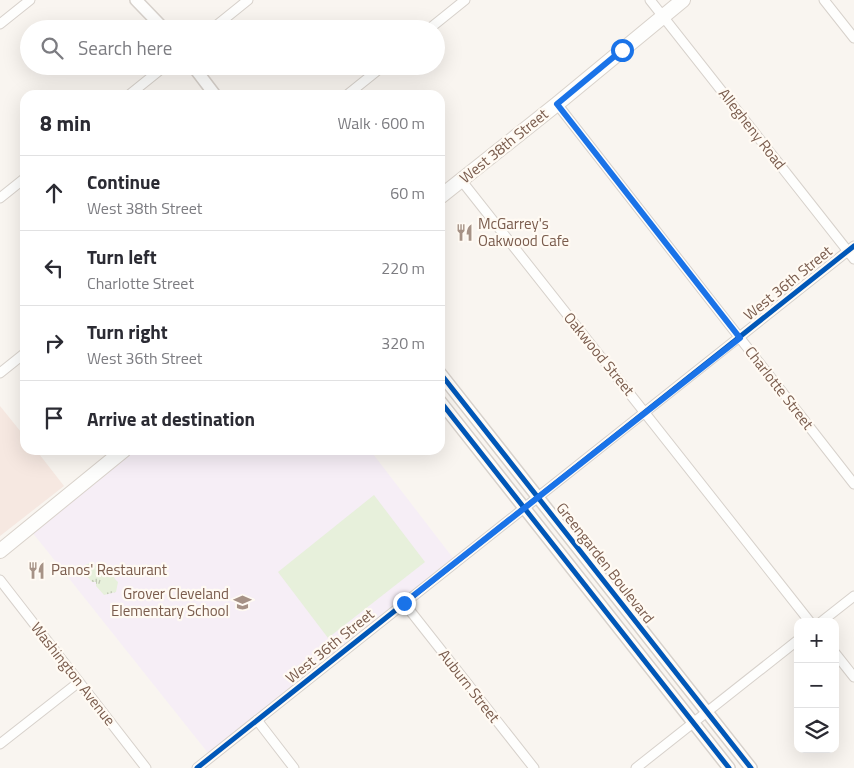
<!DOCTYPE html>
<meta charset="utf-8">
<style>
:root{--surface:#fff;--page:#f2f2f3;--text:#2b2b33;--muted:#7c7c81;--line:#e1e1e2}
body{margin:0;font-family:"Titillium Web",sans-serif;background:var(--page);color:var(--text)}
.controls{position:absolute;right:15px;bottom:15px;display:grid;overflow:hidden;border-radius:10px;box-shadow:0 5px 20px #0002}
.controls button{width:45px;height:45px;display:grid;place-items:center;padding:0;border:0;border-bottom:1px solid var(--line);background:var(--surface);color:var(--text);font:25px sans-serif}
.stop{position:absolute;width:15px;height:15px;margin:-11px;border:4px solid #1a73e8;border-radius:50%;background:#fff}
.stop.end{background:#1a73e8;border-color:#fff;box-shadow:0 1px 5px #0008}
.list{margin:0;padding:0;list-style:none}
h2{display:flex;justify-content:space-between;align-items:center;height:65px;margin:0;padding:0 20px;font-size:21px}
h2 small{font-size:16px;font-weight:400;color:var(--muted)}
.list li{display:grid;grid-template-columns:32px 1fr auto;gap:15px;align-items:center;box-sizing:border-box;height:75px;padding:0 20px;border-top:1px solid var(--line)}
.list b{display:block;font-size:19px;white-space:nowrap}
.list p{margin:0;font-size:16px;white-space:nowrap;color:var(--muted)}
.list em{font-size:16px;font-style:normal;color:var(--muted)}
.icon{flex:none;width:28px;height:28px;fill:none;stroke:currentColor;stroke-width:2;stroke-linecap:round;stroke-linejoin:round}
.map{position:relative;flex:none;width:854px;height:768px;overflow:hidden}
.search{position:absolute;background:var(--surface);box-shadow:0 5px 20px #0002;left:20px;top:20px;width:425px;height:55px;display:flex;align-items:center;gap:12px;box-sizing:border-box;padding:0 18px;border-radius:28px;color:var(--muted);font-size:19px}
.panel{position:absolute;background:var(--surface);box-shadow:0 5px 20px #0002;left:20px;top:90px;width:425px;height:365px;border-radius:15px}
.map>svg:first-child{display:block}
.commercial{fill:#f6e8e1}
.education{fill:#f6eef6}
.park{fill:url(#park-tufts)}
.pitch{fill:#e7f0db}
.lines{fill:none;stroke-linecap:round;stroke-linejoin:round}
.minor-casing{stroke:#d7d1cb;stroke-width:11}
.tertiary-casing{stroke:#d7d1cb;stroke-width:14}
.secondary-casing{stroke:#d9d2cb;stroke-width:16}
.minor{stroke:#fefefd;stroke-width:9}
.tertiary{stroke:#fefefd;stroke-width:11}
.secondary{stroke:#fefefd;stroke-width:14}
.cycleway-casing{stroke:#fffaf3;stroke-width:8}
.cycleway{stroke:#0057b8;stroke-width:5}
.route{stroke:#1a73e8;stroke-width:6}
.labels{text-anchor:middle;stroke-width:4.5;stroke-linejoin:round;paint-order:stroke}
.street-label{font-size:15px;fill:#7a5c4d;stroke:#fffaf3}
.poi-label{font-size:15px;fill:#7a5c4d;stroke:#fffaf3;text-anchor:start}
</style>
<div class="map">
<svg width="854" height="768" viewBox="0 0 854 768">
<defs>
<pattern id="park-tufts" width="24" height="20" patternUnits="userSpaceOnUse" patternTransform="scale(1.25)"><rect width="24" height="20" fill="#e7f0db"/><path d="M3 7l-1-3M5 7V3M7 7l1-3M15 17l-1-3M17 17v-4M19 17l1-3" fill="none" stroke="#c0c6b4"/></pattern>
</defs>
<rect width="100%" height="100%" fill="#f9f5f0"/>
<path class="commercial" d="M0,406l25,31v13h11l28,36 -64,50z"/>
<path class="education" d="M134,450h236l83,108 -245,195 -176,-221z"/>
<path class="park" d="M93,562l4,6 8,-5c6,6 7,14 13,19l-2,10 -12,3 -8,-9v-4h-4l-10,-11 3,-2v-4z"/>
<path class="pitch" d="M374,495l51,67 -97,76 -50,-66z"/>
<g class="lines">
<defs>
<path id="minor" d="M650,0l204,259
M824,0l30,38
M0,24l30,-24
M212,29l36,-29
M429,29l36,-29
M129,95l36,-29
M347,95l36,-29
M557,104l297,380
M461,180l349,442
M0,198l25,-20
M0,373l25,-20
M0,580l146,188
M404,603l130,165
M821,622l33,-26
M835,653l19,24
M257,720l37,48
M0,744l79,-62
M197,768l657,-522
M636,768l162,-128"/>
<path id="tertiary" d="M136,0l28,29
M193,66l22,29
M440,373l311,395
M440,401l289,367"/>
<path id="secondary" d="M440,197l117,-93 126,-104
M0,551l124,-101"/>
</defs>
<use href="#minor" class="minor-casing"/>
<use href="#tertiary" class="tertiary-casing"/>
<use href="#secondary" class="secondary-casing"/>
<use href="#minor" class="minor"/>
<use href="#tertiary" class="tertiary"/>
<use href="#secondary" class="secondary"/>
<defs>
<path id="cycleway" d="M440,373l311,395
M440,401l289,367
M197,768l657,-522"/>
</defs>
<use href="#cycleway" class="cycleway-casing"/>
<use href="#cycleway" class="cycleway"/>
</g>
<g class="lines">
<path class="route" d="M404,603l336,-265 -183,-234 65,-54"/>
</g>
<defs>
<symbol id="restaurant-bare" viewBox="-9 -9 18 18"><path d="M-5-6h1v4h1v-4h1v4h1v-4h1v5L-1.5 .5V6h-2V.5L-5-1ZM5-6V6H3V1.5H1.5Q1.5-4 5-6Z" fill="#a69286" stroke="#fffaf3" stroke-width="2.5" paint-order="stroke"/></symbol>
<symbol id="school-bare" viewBox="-9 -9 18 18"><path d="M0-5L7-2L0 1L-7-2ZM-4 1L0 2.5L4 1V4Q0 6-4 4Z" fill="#a69286" stroke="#fffaf3" stroke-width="2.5" paint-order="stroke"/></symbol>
</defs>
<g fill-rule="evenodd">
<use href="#restaurant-bare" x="452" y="220" width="25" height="25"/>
<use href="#restaurant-bare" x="24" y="558" width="25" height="25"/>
<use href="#school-bare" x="230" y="590" width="25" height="25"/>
</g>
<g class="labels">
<g class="street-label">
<text transform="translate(752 129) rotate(52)" y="5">Allegheny Road</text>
<text transform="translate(504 146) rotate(-39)" y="5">West 38th Street</text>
<text transform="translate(788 283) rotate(-39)" y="5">West 36th Street</text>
<text transform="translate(599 354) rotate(51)" y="5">Oakwood Street</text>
<text transform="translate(779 388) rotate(52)" y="5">Charlotte Street</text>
<text transform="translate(605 563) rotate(52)" y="5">Greengarden Boulevard</text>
<text transform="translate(330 646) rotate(-39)" y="5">West 36th Street</text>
<text transform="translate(73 674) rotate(52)" y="5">Washington Avenue</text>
<text transform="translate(469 686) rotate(52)" y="5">Auburn Street</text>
</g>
<g class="poi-label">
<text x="478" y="229">McGarrey's<tspan x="478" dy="17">Oakwood Cafe</tspan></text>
<text x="51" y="575">Panos' Restaurant</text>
<text x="229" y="599" text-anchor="end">Grover Cleveland<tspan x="229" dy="17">Elementary School</tspan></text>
</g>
</g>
</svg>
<div class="controls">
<button>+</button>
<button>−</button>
<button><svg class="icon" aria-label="layers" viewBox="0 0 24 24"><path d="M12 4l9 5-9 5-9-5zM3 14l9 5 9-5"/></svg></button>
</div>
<div class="stop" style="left:622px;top:50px"></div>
<div class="stop end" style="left:404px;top:603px"></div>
<div class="search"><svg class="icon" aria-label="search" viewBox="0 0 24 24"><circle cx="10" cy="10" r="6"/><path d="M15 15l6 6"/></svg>Search here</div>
<section class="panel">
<h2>8 min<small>Walk · 600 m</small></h2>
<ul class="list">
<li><svg class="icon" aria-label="ahead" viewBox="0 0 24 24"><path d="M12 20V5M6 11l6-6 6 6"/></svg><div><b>Continue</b><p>West 38th Street</p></div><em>60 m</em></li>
<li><svg class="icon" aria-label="left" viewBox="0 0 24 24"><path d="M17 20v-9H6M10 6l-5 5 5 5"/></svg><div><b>Turn left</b><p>Charlotte Street</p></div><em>220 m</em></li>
<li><svg class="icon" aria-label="right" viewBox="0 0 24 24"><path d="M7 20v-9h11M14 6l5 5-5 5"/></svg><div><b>Turn right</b><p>West 36th Street</p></div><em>320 m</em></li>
<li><svg class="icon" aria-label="arrive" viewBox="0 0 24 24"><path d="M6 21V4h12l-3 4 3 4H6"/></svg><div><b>Arrive at destination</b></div></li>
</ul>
</section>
</div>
